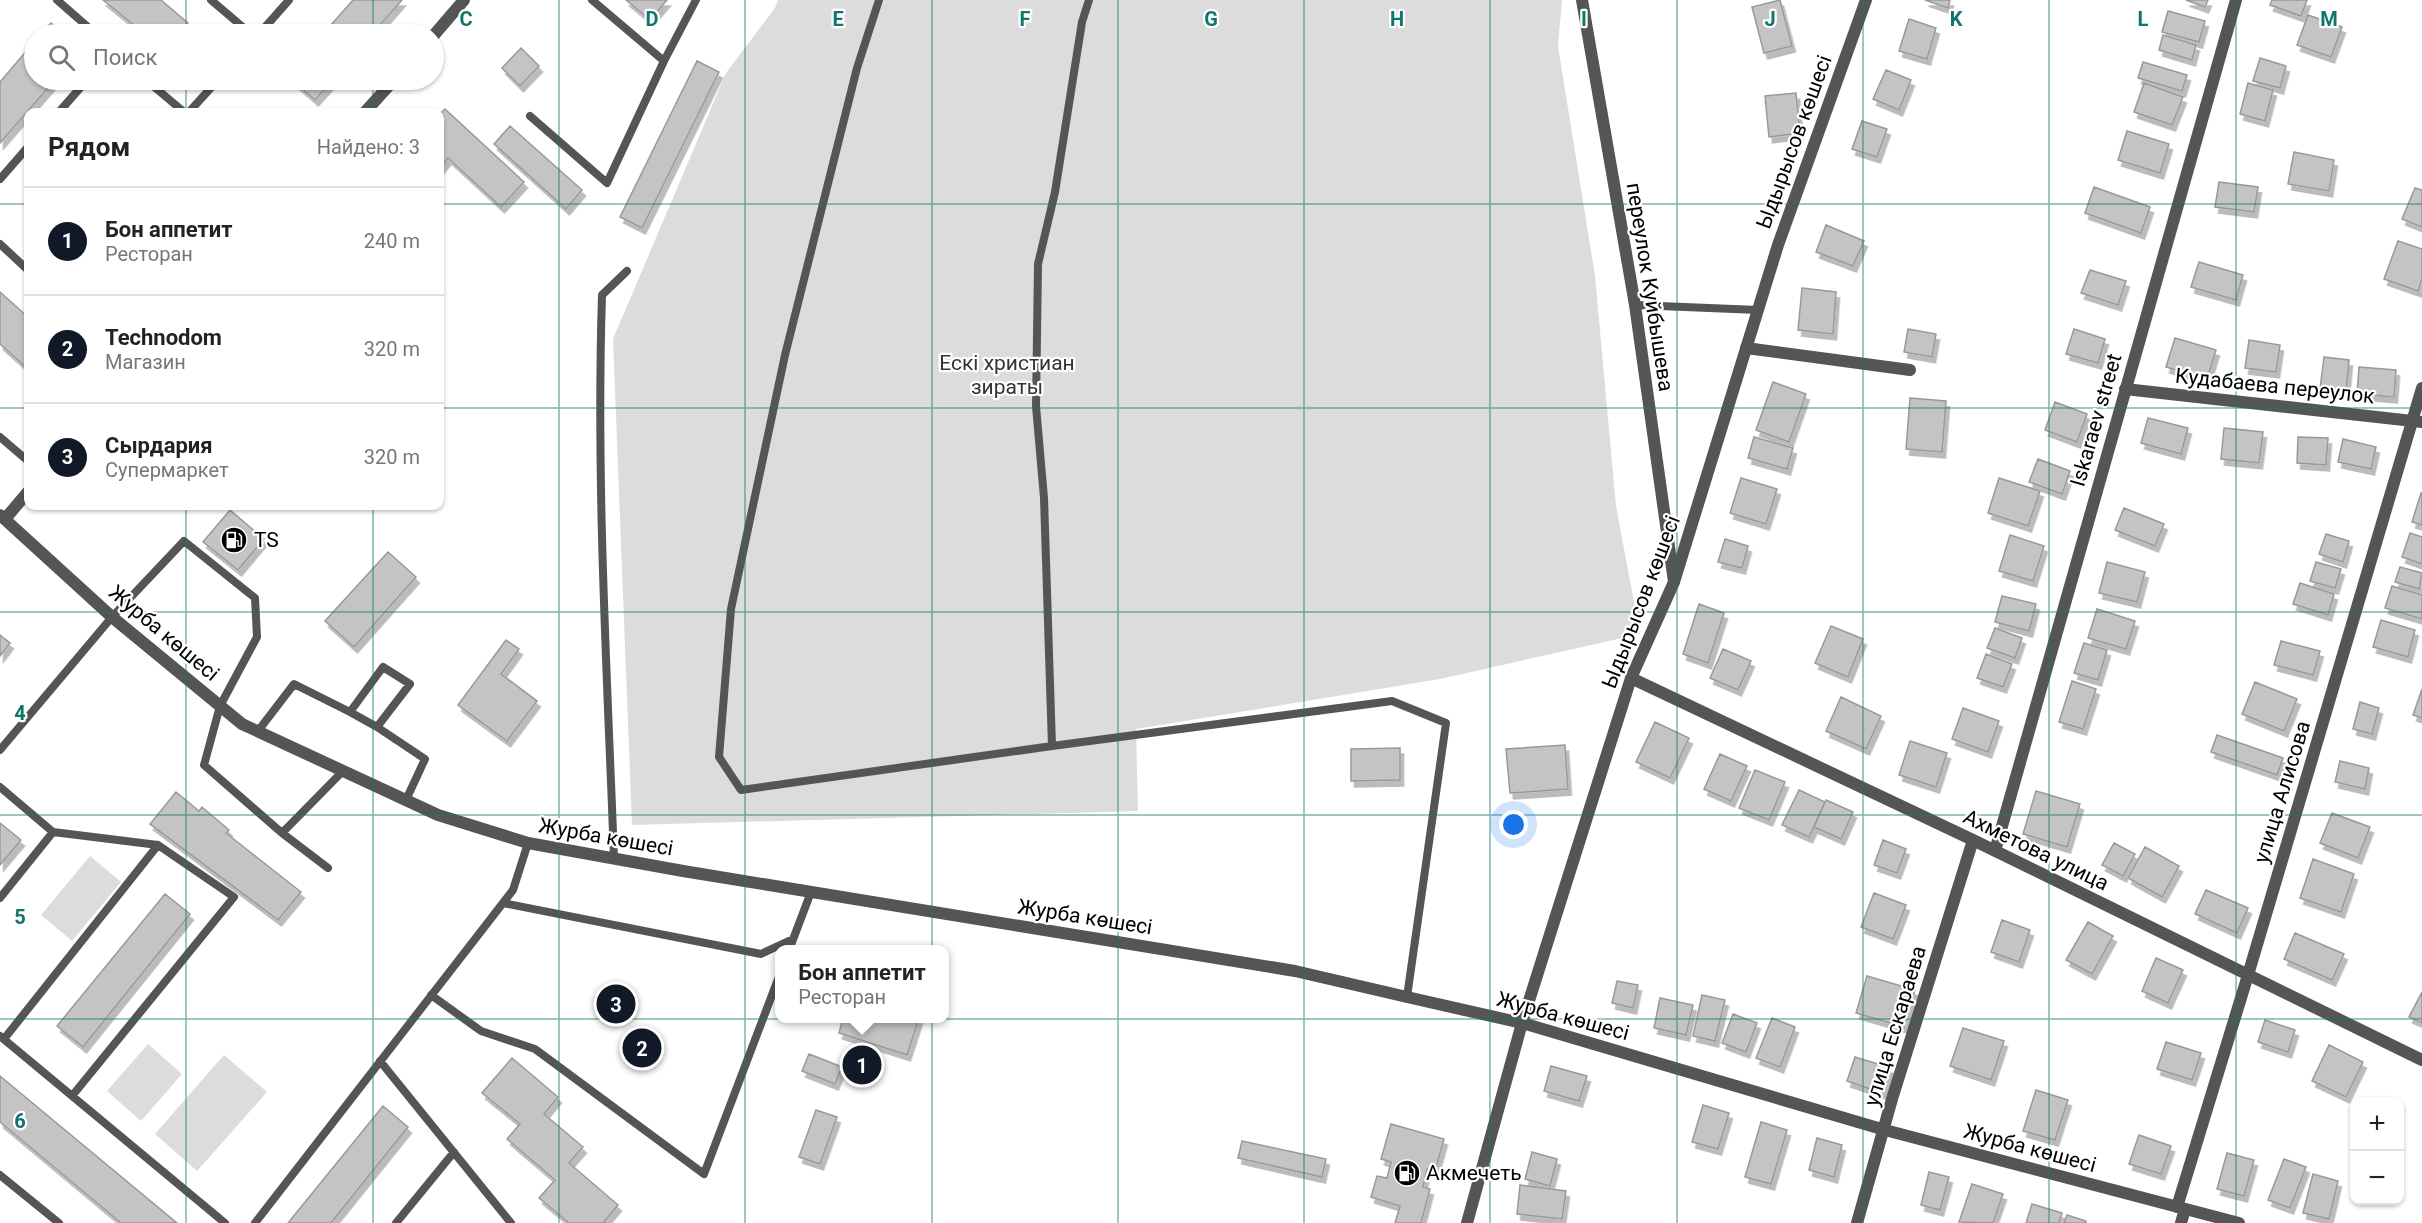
<!DOCTYPE html>
<html lang="ru">
<meta charset="utf-8">
<style>
:root{--surface:#fff;--page:#f2f2f2;--text:#222;--muted:#767676;--line:#e0e0e0;--accent:#111827}
body{margin:0;font-family:Roboto,sans-serif;background:var(--page);color:var(--text)}
.controls{position:absolute;right:18px;bottom:18px;display:grid;overflow:hidden;border-radius:12px;box-shadow:0 2px 4px #0004}
.controls button{width:54px;height:54px;display:grid;place-items:center;padding:0;border:0;border-bottom:2px solid var(--line);background:var(--surface);color:var(--text);font:30px sans-serif}
.you{position:absolute;left:1514px;top:825px;width:21px;height:21px;margin:-15px;border:4px solid #fff;border-radius:50%;background:#1a73e8;box-shadow:0 0 0 9px #1a73e833}
.badge{display:grid;place-items:center;width:39px;height:39px;border-radius:50%;background:var(--accent);color:#fff;font-size:20px;font-weight:700}
.pin{position:absolute;translate:-50% -50%;border:3px solid #fff;box-shadow:0 2px 6px #0006}
.popup{position:absolute;left:775px;top:945px;width:174px;height:78px;box-sizing:border-box;display:grid;place-content:center;border-radius:12px;background:var(--surface);filter:drop-shadow(0 2px 4px #0005);font-size:20px;white-space:nowrap;color:var(--muted)}
.popup b{font-size:22px;color:var(--text)}
.popup::after{content:'';position:absolute;left:50%;top:100%;margin-left:-12px;border:12px solid transparent;border-top-color:var(--surface)}
.list{margin:0;padding:0;list-style:none}
h2{display:flex;justify-content:space-between;align-items:center;height:78px;margin:0;padding:0 24px;font-size:26px}
h2 small{font-size:20px;font-weight:400;color:var(--muted)}
.list li{display:grid;grid-template-columns:39px 1fr auto;gap:18px;align-items:center;box-sizing:border-box;height:108px;padding:0 24px;border-top:2px solid var(--line)}
.list b{display:block;font-size:22px;white-space:nowrap}
.list p{margin:0;font-size:20px;white-space:nowrap;color:var(--muted)}
.list em{font-size:20px;font-style:normal;color:var(--muted)}
.icon{flex:none;width:33px;height:33px;fill:none;stroke:currentColor;stroke-width:2;stroke-linecap:round;stroke-linejoin:round}
.map{position:relative;flex:none;width:2422px;height:1223px;overflow:hidden}
.search{position:absolute;background:var(--surface);box-shadow:0 2px 4px #0004;left:24px;top:24px;width:420px;height:66px;display:flex;align-items:center;gap:15px;box-sizing:border-box;padding:0 21px;border-radius:33px;color:var(--muted);font-size:22px}
.panel{position:absolute;background:var(--surface);box-shadow:0 2px 4px #0004;left:24px;top:108px;width:420px;height:402px;border-radius:12px}
.map>svg:first-child{display:block}
.green{fill:#dcdcdc}
.building{fill:#c4c4c4;stroke:#999;stroke-width:1.5;filter:url(#shadow)}
.lines{fill:none;stroke-linecap:round;stroke-linejoin:round}
.service{stroke:#555;stroke-width:8}
.minor{stroke:#555;stroke-width:12}
.tertiary{stroke:#555;stroke-width:12}
.grid{fill:none;stroke:#0f766e;stroke-width:1.5;stroke-opacity:0.55}
.labels{text-anchor:middle;stroke-width:4.5;stroke-linejoin:round;paint-order:stroke}
.street-label{font-size:21px;fill:#000;stroke:#fff}
.park-label{font-size:21px;fill:#333;stroke:#fff}
.poi-label{font-size:21px;fill:#000;stroke:#fff;text-anchor:start}
.grid-label{font-size:20px;text-anchor:middle;font-weight:bold;fill:#0f766e;stroke:#fff;stroke-width:4.5;stroke-linejoin:round;paint-order:stroke}
</style>
<div class="map">
<svg width="2422" height="1223" viewBox="0 0 2422 1223">
<defs>
<filter id="shadow"><feDropShadow dx="3.5" dy="6" stdDeviation="0" flood-color="#0004"/></filter>
</defs>
<rect width="100%" height="100%" fill="#fff"/>
<path class="green" d="M778,0h784l-4,46 37,230 21,230 24,128 -200,45 -304,50 2,82 -506,14 -19,-486 113,-266 49,-65z
M90,856l31,26 -49,59 -31,-26z
M148,1044l34,30 -41,47 -34,-30z
M224,1055l43,37 -70,79 -42,-37z"/>
<path class="building" d="M103,0h58l27,23 -10,11h-33z
M353,0h49l-30,34h-49z
M626,0h41l-17,20z
M1780,0l12,46 -28,7 -12,-46z
M1925,0h25l-2,8z
M2186,0h22l-3,7z
M2272,0h35l-6,16 -31,-11z
M2168,11l37,10 -6,21 -37,-10z
M2308,15l34,12 -11,30 -34,-12z
M1909,19l27,9 -9,31 -28,-8z
M51,23l14,11h-24z
M2163,35l33,10 -4,15 -33,-10z
M34,42v38h21l-55,63v-61z
M521,48l18,18 -19,20 -18,-18z
M2260,58l26,8 -6,22 -27,-7z
M697,61l22,11 -77,156 -22,-11z
M2143,62l44,13 -5,16 -44,-13z
M1886,70l25,10 -12,30 -26,-11z
M292,80h41l-18,20z
M2144,83l39,14 -11,28 -38,-13z
M2248,83l25,7 -8,31 -25,-7z
M1796,93l4,40 -31,4 -4,-41z
M445,109l79,73 -23,25 -53,-49 -8,10v-54z
M1862,121l25,8 -10,28 -25,-8z
M510,126l72,64 -16,19 -72,-65z
M2127,131l42,13 -9,29 -42,-13z
M2294,152l40,8 -5,31 -41,-7z
M2219,182l39,5 -4,25 -39,-5z
M2094,187l56,20 -9,26 -56,-20z
M2415,188l7,2v37l-20,-8z
M1826,225l38,16 -11,25 -37,-14z
M2398,241l24,8v30l-4,12 -34,-12z
M2199,262l44,13 -7,25 -45,-13z
M2090,270l36,11 -8,24 -37,-12z
M1802,288l34,4 -3,42 -35,-4z
M0,292l28,25v52l-28,-25z
M1908,329l28,5 -4,23 -28,-5z
M2074,329l31,10 -7,24 -32,-9z
M2175,338l41,12 -9,29 -41,-12z
M2249,340l31,5 -4,27 -31,-4z
M2324,357l25,3 -3,32 -26,-3z
M2359,367l37,3 -2,27 -37,-3z
M1773,382l33,12 -17,48 -33,-12z
M1910,398l36,3 -4,51 -36,-3z
M2055,402l32,12 -10,28 -32,-12z
M2148,418l40,10 -7,26 -40,-11z
M2224,428l39,4 -4,31 -38,-4z
M1754,437l39,11 -6,21 -39,-11z
M2298,437l30,1 -2,27 -29,-2z
M2343,439l33,8 -5,22 -33,-7z
M2038,459l32,12 -8,23 -33,-12z
M1741,478l36,11 -11,35 -36,-11z
M1999,478l41,13 -12,35 -40,-13z
M2421,493h1v32l-10,-3z
M2124,508l40,16 -9,22 -40,-16z
M230,510l34,29 -26,31 -35,-28z
M2410,533l12,4v27l-20,-7z
M2326,534l23,7 -6,21 -24,-8z
M2010,535l34,11 -11,35 -34,-10z
M1725,539l23,7 -6,22 -24,-6z
M388,552l28,25 -62,70 -29,-26z
M2107,562l38,10 -8,30 -38,-9z
M2316,562l25,7 -6,19 -25,-7z
M2400,567l22,6 -3,16 -24,-7z
M2300,583l34,11 -6,21 -35,-11z
M2392,586l30,9v24l-37,-11z
M2002,596l34,8 -7,27 -34,-9z
M1699,604l25,9 -16,50 -25,-9z
M2097,609l38,12 -9,28 -38,-11z
M2381,620l34,10 -7,27 -35,-10z
M1831,626l32,13 -15,38 -33,-14z
M1995,628l27,10 -7,20 -28,-10z
M0,635l10,8 -10,13z
M506,640l13,9 -18,25 36,27 -30,40 -49,-36z
M2281,641l39,10 -7,24 -39,-10z
M2084,643l23,7 -9,30 -24,-7z
M1723,649l28,12 -13,29 -28,-12z
M1986,654l26,10 -9,23 -26,-9z
M2072,681l24,8 -13,40 -24,-7z
M2255,682l42,17 -13,32 -42,-17z
M2422,689v29l-9,-3z
M1841,697l40,19 -15,33 -40,-18z
M2360,702l19,6 -7,26 -19,-5z
M1963,708l36,13 -11,31 -36,-13z
M1655,722l34,16 -19,40 -34,-16z
M2217,735l66,23 -6,17 -66,-23z
M1910,741l37,12 -11,34 -37,-12z
M1565,745l3,44 -58,4 -4,-44z
M1400,748v32l-49,1v-32z
M1720,754l27,12 -16,35 -27,-12z
M2340,761l29,7 -4,21 -30,-7z
M1755,770l30,12 -16,38 -30,-12z
M1799,790l26,12 -16,35 -27,-12z
M2036,791l44,13 -13,43 -44,-13z
M176,792l23,19 3,-4 27,23 -3,3 75,59 -23,28 -128,-96z
M1826,800l27,12 -12,27 -27,-12z
M2332,813l38,14 -12,31 -38,-15z
M0,823l21,17 -21,25z
M1883,840l23,9 -9,24 -23,-8z
M2114,843l21,11 -12,22 -21,-11z
M2145,847l34,19 -17,31 -34,-19z
M2313,859l41,15 -13,38 -41,-14z
M2206,890l42,18 -11,25 -42,-19z
M1874,893l32,12 -13,34 -32,-12z
M165,894l25,20 -107,133 -26,-21z
M2002,920l28,10 -11,32 -28,-10z
M2088,922l25,14 -21,38 -26,-14z
M2295,933l49,21 -12,26 -48,-21z
M2156,958l27,12 -15,33 -26,-12z
M1867,976l48,14 -11,37 -48,-14z
M1617,981l21,4 -5,23 -21,-5z
M2422,992v31l-13,-6z
M1702,995l23,5 -10,41 -22,-5z
M1660,998l33,7 -7,30 -32,-7z
M1733,1014l24,9 -11,29 -24,-9z
M843,1018h76l-12,37 -68,-22z
M1772,1018l23,9 -15,40 -24,-9z
M2265,1020l30,10 -7,22 -30,-10z
M1963,1028l41,13 -13,39 -41,-14z
M2166,1042l35,11 -9,27 -35,-11z
M2329,1045l34,17 -17,35 -34,-16z
M809,1054l33,13 -7,17 -33,-13z
M1855,1057l36,11 -9,25 -35,-12z
M512,1058l46,39 -14,17 39,33 -14,16 49,42 -14,17 2,1h-37l-30,-25 16,-18 -48,-41 13,-15 -38,-31z
M1551,1066l36,10 -8,25 -35,-10z
M0,1076l177,147h-56l-121,-101z
M2036,1090l32,10 -13,40 -32,-9z
M1703,1105l26,8 -11,36 -26,-7z
M383,1106l25,21 -77,96h-43z
M816,1110l21,7 -17,47 -21,-7z
M1761,1122l26,8 -16,54 -26,-7z
M1391,1124l53,15 -9,32 -8,-2 -4,18 7,2 -9,34h-26l5,-17 -29,-9 6,-21 10,2 4,-16 -10,-3z
M2139,1135l32,11 -10,28 -32,-10z
M1817,1138l25,7 -8,32 -25,-7z
M1242,1141l84,18 -4,18 -84,-19z
M1532,1152l25,7 -7,27 -25,-7z
M2227,1153l27,7 -10,36 -27,-7z
M2284,1159l22,8 -16,41 -22,-8z
M1929,1172l20,5 -9,33 -19,-5z
M2313,1174l25,7 -9,38 -26,-6z
M1972,1184l31,10 -10,29 -34,-1z
M1520,1185l46,6 -4,28 -45,-5z
M2032,1204l30,9 -3,10h-33z
M2067,1215l19,6v2h-22z"/>
<g class="lines">
<path class="service" d="M57,0l39,34
M211,0l40,34
M592,0l72,61
M879,0l-22,68 -72,287 -54,254 -12,148 22,33 311,-44
M1089,0l-7,22 -27,170 -17,72 -2,142 8,92 8,248 340,-45 54,22 -39,274
M259,34l30,-34
M146,80l38,32
M59,112l28,-32
M189,112l29,-32
M530,116l77,67 57,-122 32,-61
M0,179l28,-32
M0,244l28,26
M1635,305l123,5
M0,437l28,24
M350,712l27,15
M258,731l36,-47 56,28 33,-45 27,17 -33,43 48,32 -19,41
M0,750l112,-133 72,-76 71,57 2,39 -37,69 -16,59 78,68 61,-62
M0,787l53,45 -53,66
M282,833l46,35
M614,858c-7,-187 -18,-375 -12,-563l25,-24
M503,903l258,51 32,-15
M789,950l22,-58
M431,995l50,36 54,18 169,125 76,-200
M0,1036l225,187
M4,1039l154,-194 -105,-13
M380,1061l131,162
M72,1096l162,-199 -76,-52
M0,1175l59,48
M255,1223l258,-333 15,-47
M396,1223l58,-71"/>
<path class="minor" d="M1582,0l53,305 39,277
M434,35l30,-35
M365,112l29,-32
M1746,348l164,22
M2125,389l297,33
M5,519l23,-27
M1631,678l342,162 449,220
M1995,851l241,-851
M2177,1207l71,-232 174,-587
M1857,1223l35,-124 81,-259
M2181,1223l4,-14"/>
<path class="tertiary" d="M0,515l112,102 130,107 196,91 90,28 155,28 612,100 112,26 115,26 363,107 354,93
M1467,1223l55,-200 109,-345 43,-96 104,-337 88,-245"/>
</g>
<path class="grid" d="M186,0v34M373,0v34M559,0v1223M745,0v1223M932,0v1223M1118,0v1223M1304,0v1223M1490,0v1223M1677,0v1223M1863,0v1223M2049,0v1223M2236,0v1223M186,80v32M373,80v32M0,204h28M440,204h1982M0,408h28M440,408h1982M186,506v717M373,506v717M0,612h2422M0,815h2422M0,1019h2422"/>
<defs>
<symbol id="fuel-disc" viewBox="-11 -11 22 22"><circle r="9.5" fill="#000" stroke="#fff"/><path d="M-5.5-6h7V0h2V4h1.3V-2.5L3-4.5l.8-.8L6-3V5H2.5V1h-1V6h-7ZM-4.2-4.7v3.2H.2V-4.7Z" fill="#fff"/></symbol>
</defs>
<g fill-rule="evenodd">
<use href="#fuel-disc" x="219" y="525" width="30" height="30"/>
<use href="#fuel-disc" x="1392" y="1158" width="30" height="30"/>
</g>
<g class="labels">
<g class="street-label">
<text transform="translate(1794 142) rotate(-70)" y="7">Ыдырысов көшесі</text>
<text transform="translate(1650 287) rotate(81)" y="7">переулок Куйбышева</text>
<text transform="translate(2275 386) rotate(6)" y="7">Кудабаева переулок</text>
<text transform="translate(2096 420) rotate(-74)" y="7">Iskaraev street</text>
<text transform="translate(1641 602) rotate(-69)" y="7">Ыдырысов көшесі</text>
<text transform="translate(164 633) rotate(40)" y="7">Журба көшесі</text>
<text transform="translate(2282 792) rotate(-73)" y="7">улица Алисова</text>
<text transform="translate(606 837) rotate(10)" y="7">Журба көшесі</text>
<text transform="translate(2036 850) rotate(26)" y="7">Ахметова улица</text>
<text transform="translate(1085 917) rotate(9)" y="7">Журба көшесі</text>
<text transform="translate(1563 1016) rotate(15)" y="7">Журба көшесі</text>
<text transform="translate(1895 1026) rotate(-73)" y="7">улица Ескараева</text>
<text transform="translate(2030 1148) rotate(15)" y="7">Журба көшесі</text>
</g>
<g class="park-label">
<text x="1007" y="370">Ескі христиан<tspan x="1007" dy="24">зираты</tspan></text>
</g>
<g class="poi-label">
<text x="254" y="547">TS</text>
<text x="1426" y="1180">Акмечеть</text>
</g>
</g>
<g class="grid-label">
<text x="466" y="26">C</text>
<text x="652" y="26">D</text>
<text x="838" y="26">E</text>
<text x="1025" y="26">F</text>
<text x="1211" y="26">G</text>
<text x="1397" y="26">H</text>
<text x="1584" y="26">I</text>
<text x="1770" y="26">J</text>
<text x="1956" y="26">K</text>
<text x="2143" y="26">L</text>
<text x="2329" y="26">M</text>
<text x="20" y="720">4</text>
<text x="20" y="924">5</text>
<text x="20" y="1128">6</text>
</g>
</svg>
<div class="controls">
<button>+</button>
<button>−</button>
</div>
<div class="you"></div>
<div class="pin badge" style="left:862px;top:1065px">1</div>
<div class="popup"><b>Бон аппетит</b>Ресторан</div>
<div class="pin badge" style="left:642px;top:1048px">2</div>
<div class="pin badge" style="left:616px;top:1004px">3</div>
<div class="search"><svg class="icon" aria-label="search" viewBox="0 0 24 24"><circle cx="10" cy="10" r="6"/><path d="M15 15l6 6"/></svg>Поиск</div>
<section class="panel">
<h2>Рядом<small>Найдено: 3</small></h2>
<ul class="list">
<li><span class="badge">1</span><div><b>Бон аппетит</b><p>Ресторан</p></div><em>240 m</em></li>
<li><span class="badge">2</span><div><b>Technodom</b><p>Магазин</p></div><em>320 m</em></li>
<li><span class="badge">3</span><div><b>Сырдария</b><p>Супермаркет</p></div><em>320 m</em></li>
</ul>
</section>
</div>
